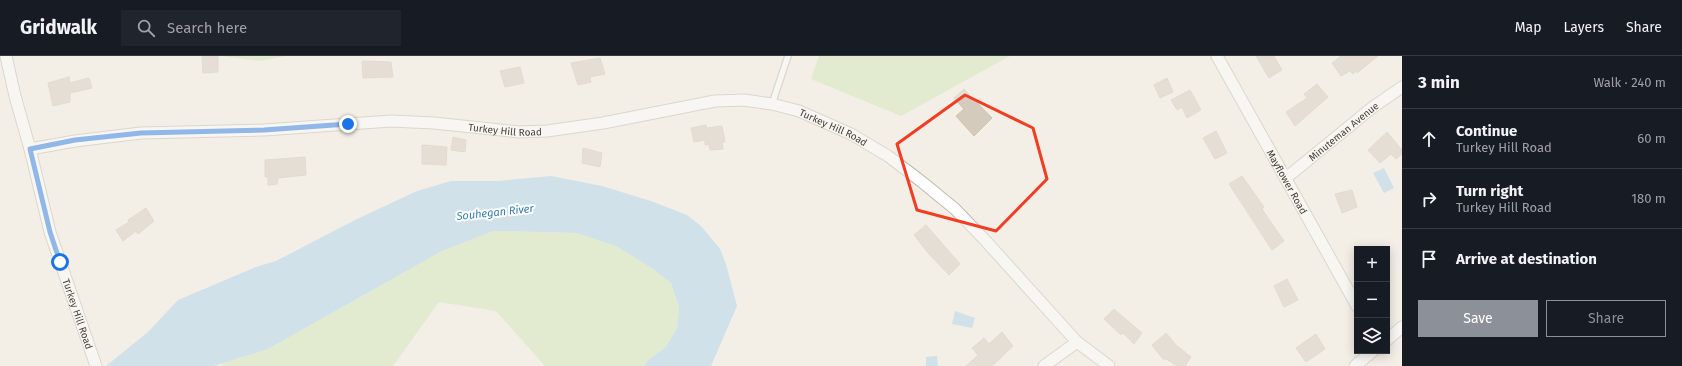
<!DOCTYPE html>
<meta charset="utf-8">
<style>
:root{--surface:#171b24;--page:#20242c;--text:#f1f3f6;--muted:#9ea1a6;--line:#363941;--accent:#8c9099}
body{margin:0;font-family:"Fira Sans",sans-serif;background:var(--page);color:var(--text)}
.controls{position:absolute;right:12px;bottom:12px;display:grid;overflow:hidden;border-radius:0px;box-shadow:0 2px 10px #0003}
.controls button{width:36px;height:36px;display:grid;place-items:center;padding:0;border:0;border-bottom:1px solid var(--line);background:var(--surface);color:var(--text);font:20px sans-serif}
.stop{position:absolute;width:12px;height:12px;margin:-9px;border:3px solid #1a73e8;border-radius:50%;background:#fff}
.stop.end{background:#1a73e8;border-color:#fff;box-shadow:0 1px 4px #0008}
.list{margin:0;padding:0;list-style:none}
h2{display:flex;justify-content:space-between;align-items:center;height:52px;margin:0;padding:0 16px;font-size:17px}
h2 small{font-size:13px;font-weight:400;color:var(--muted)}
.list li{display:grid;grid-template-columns:26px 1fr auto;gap:12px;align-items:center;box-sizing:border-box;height:60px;padding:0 16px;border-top:1px solid var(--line)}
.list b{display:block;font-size:15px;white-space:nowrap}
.list p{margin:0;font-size:13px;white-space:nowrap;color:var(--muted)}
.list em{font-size:13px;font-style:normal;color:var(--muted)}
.actions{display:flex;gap:8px;padding:12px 16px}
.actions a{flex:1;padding:9px 0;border:1px solid var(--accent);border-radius:0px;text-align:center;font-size:14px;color:var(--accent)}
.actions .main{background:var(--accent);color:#fff}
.icon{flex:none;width:22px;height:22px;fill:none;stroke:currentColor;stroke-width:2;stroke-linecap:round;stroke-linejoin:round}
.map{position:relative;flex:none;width:1402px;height:310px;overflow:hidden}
header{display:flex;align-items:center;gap:24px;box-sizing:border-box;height:56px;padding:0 20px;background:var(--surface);border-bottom:1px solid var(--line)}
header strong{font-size:19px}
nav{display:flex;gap:22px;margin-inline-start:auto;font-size:14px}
.search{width:280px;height:36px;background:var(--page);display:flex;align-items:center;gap:10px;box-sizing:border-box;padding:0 14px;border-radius:0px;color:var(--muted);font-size:15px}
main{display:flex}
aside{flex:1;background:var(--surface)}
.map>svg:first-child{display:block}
.green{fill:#cfe6b2}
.water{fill:#a6d1ed}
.building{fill:#d4cbbd;stroke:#cfc2b1}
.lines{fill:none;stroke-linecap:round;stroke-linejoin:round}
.lane-casing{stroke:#c1baad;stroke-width:8}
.street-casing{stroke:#c1baad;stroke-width:13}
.lane{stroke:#fff;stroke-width:5.5}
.street{stroke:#fff;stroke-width:11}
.route{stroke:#1a73e8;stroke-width:5}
.marked{fill:none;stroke:#f13d21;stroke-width:3;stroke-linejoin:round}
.labels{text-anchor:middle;stroke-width:4;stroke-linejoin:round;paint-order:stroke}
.street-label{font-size:10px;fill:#464037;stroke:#fff}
.water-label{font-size:11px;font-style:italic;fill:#347cad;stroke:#fff}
</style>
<header>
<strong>Gridwalk</strong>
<div class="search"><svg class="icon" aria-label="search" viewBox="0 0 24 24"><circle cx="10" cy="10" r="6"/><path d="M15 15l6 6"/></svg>Search here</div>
<nav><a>Map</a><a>Layers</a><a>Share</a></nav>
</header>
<main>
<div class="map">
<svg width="1402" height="310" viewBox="0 0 1402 310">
<rect width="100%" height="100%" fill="#f3efe7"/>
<path class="green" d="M220,0h66l-26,5z
M819,0h191l-109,60 -90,-37z
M492,175l85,2 39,13 37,23 18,14 8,24 -2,21 -11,19 -19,14 -3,5h-99l-49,-55 -57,-9 -46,64h-171l-1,-2 47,-15 174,-98z"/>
<path class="water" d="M1384,112l10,20 -10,5 -11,-20z
M551,120l51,10 49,15 36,14 14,11 19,23 6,15 11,42 -26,60h-67l3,-5 19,-14 11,-19 2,-21 -8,-24 -18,-14 -37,-23 -39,-13 -84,-2 -51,20 -174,98 -54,17h-108l42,-34 30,-32 78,-33 20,-6 79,-41 62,-29 34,-10h47z
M955,255l20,7 -3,10 -20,-4z
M937,300l1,10h-12v-9z"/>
<path class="building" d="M202,0h16v16l-15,1z
M1256,0h18l8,14 -13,8z
M1341,0h37l-21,17 -1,-2 -3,3 -3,-3 -9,5 -9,-13z
M600,2l5,16 -15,3 1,5 -13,3 -7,-22z
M362,5l29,1 2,15 -30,1z
M520,11l4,16 -19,4 -5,-16z
M69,21l1,6 19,-5 3,10 -22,5v9l-17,4 -5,-23z
M1167,22l6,14 -13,6 -6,-13z
M1317,28l11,13 -33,29 -9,-14 21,-14 -3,-4z
M964,33l28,29 -18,18 -18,-20 8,-7 -10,-11z
M1190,34l11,20 -14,8 -5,-11 -5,3 -6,-10z
M706,69l1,3 15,-2 3,16h-3l1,7 -13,1 -1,-6 -4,1v-5l-11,2 -3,-14z
M1216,75l11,22 -12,6 -12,-21z
M1387,76l15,18v4l-6,5 -5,-5 -11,9 -12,-13z
M453,81l13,3 -1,12 -14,-2z
M422,89l25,2 -1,18 -24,-1z
M583,92l19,5 -2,14 -18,-4z
M305,101l1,18 -28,3 -1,6 -9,1v-8h-3v-17z
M1242,120l22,31 -2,2 22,32 -12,9 -43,-66z
M1352,134l5,17 -15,6 -7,-19z
M146,152l8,13 -16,13 -2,-3 -13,10 -7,-11 13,-8 -1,-2z
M926,169l34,39 -11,11 -21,-22 -14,-18z
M1287,223l11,21 -14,7 -10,-21z
M1114,253l28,24 -8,11 -11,-11 -2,2 -17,-16z
M1002,276l11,14 -21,20h-26l12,-11 -6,-7 12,-10 5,6z
M1166,277l10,12 15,12 -6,9h-8l-11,-7h-3l-11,-14z
M1316,278l9,15 -19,13 -10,-14z"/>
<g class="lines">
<defs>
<path id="lane" d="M772,48l16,-48"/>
<g id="street">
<path id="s1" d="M6,0l9,40 15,53 20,83 46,134"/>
<path id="s2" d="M1217,0l140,250"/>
<path id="s3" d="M30,93l45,-8 66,-8 123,-3 127,-9 43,2 85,9 28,-1 56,-8 112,-22 29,-1 28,4 27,7 52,23 37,22 34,26 33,27 29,30 93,103 32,24"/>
<path id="s4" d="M1286,122l87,-71 29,-20"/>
<path d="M1387,284l15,-13"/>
<path d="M1044,310l33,-24"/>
<path d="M1355,310l18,-15"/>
</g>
</defs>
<use href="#lane" class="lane-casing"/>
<use href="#street" class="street-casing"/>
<use href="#lane" class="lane"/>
<use href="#street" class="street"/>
</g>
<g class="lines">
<path class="route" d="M60,206l-10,-30 -20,-83 45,-9 66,-7 123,-3 84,-6"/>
</g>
<path d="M0 0H1402V310H0ZM965,39l68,33 14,51 -51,52 -79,-21 -20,-66z" fill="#f3efe7" fill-opacity=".55" fill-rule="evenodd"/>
<path class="marked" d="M965,39l68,33 14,51 -51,52 -79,-21 -20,-66z"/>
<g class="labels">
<g class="street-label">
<text dy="4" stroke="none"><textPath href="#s3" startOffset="813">Turkey Hill Road</textPath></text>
<text dy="4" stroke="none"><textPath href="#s3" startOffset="477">Turkey Hill Road</textPath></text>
<text dy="4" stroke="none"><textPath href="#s4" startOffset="74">Minuteman Avenue</textPath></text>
<text dy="4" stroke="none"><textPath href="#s2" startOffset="144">Mayflower Road</textPath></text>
<text dy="4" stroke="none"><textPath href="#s1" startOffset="268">Turkey Hill Road</textPath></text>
</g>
<g class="water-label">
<text transform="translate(495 156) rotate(-6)" y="4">Souhegan River</text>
</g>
</g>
</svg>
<div class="controls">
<button>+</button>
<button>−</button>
<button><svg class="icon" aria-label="layers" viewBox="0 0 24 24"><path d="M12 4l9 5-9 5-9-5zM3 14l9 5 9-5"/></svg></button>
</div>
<div class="stop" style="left:60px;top:206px"></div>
<div class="stop end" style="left:348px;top:68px"></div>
</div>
<aside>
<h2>3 min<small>Walk · 240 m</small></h2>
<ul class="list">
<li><svg class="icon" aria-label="ahead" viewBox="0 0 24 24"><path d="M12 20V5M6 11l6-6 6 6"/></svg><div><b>Continue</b><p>Turkey Hill Road</p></div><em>60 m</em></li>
<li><svg class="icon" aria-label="right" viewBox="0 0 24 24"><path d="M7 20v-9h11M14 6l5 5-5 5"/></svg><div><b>Turn right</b><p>Turkey Hill Road</p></div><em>180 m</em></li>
<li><svg class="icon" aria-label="arrive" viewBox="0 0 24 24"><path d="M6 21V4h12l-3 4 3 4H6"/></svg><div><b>Arrive at destination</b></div></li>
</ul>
<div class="actions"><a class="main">Save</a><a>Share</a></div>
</aside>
</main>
